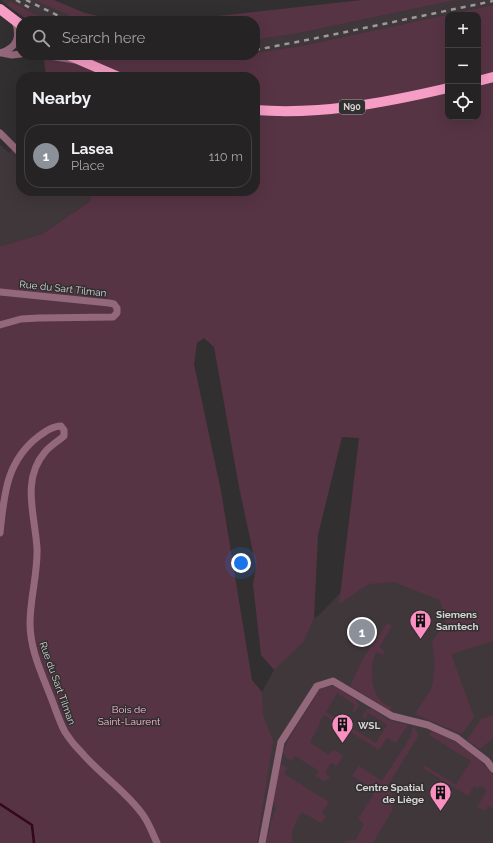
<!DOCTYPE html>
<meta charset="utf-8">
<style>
:root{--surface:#262324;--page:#2e2b2c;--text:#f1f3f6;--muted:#a4a4a6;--line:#424041;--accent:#8c9099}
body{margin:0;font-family:Raleway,sans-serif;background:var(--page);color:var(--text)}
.controls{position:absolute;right:12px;top:12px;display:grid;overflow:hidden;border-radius:8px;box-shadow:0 4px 16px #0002}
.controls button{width:36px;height:36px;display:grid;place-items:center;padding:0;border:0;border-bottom:1px solid var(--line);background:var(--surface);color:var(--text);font:20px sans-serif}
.you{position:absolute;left:241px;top:563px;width:14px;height:14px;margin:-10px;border:3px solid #fff;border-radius:50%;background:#1a73e8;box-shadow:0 0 0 6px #1a73e833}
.badge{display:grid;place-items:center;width:26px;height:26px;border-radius:50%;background:var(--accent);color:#fff;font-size:13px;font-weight:700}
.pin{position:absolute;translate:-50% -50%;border:2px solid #fff;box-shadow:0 1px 4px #0006}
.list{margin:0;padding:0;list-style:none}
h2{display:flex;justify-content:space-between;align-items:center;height:52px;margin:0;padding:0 16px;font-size:17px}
h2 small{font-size:13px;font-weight:400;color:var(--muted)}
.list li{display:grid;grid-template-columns:26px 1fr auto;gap:12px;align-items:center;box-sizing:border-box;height:64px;margin:0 8px 8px;padding:0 8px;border:1px solid var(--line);border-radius:16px}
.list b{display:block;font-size:15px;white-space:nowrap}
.list p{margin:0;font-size:13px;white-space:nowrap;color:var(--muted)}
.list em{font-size:13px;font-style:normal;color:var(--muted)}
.icon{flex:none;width:22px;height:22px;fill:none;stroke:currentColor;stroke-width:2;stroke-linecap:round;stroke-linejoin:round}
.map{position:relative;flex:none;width:493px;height:843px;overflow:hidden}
.search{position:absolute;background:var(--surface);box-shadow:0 4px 16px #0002;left:16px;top:16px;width:244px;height:44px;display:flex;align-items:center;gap:10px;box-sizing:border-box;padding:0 14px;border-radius:16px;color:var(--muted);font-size:15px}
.panel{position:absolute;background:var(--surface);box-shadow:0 4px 16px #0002;left:16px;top:72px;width:244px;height:124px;border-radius:16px}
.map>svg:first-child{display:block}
.built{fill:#40373b}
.green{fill:#573444;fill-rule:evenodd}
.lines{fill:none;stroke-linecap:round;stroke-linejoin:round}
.stream{stroke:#34071f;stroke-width:2.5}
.street{stroke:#93687a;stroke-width:7}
.primary{stroke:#f69dc5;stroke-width:10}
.rail{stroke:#9c9a9b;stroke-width:2.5;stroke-dasharray:5 5;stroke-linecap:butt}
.labels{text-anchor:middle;stroke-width:3;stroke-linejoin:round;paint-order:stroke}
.shield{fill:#322f30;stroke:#a5a2a4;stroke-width:1}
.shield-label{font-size:9px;font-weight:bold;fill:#d6d4d5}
.street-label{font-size:10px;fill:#d6d4d5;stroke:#322f30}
.poi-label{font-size:10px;font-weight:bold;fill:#d6d4d5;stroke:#322f30;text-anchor:start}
.park-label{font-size:10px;fill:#fdbad6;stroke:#322f30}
</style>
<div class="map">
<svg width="493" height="843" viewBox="0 0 493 843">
<rect width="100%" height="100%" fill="#322f30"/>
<path class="built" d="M1,0h34l46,21h-33l-38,-20 -3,4z
M456,0h37v5l-192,41 -46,7v-13l44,-7z
M21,140v51h72l-4,11 -47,32 -40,12 -2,-1v-100l9,8z
M352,581l23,2 18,-1 13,5 87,10v246h-236l6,-40 -1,-111 12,-22 40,-52 4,-2z"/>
<path class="green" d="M35,0h19l31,13 34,8h-38z
M362,0h94l-157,33 -44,7v-19h-81z
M10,1l38,20h-19l-22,-16z
M493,5v636l-42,13 23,63 -12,17 -47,-20 17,-26 3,-24 -3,-23 14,-17 -6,-24 -47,-18 -24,2 -30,20 20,-166 -17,-1 -24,98 -4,83 -11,24 -29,28 -13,-15 -8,-70 3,-19 -17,-79 -25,-140 -10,-9 -7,5 -3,21 27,127 31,189 10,12 1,23 10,26 -16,102h-257v-598l2,1 40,-12 47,-32 4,-11h162v-114h-209l-2,-17 2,-5h129l24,2 56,-2v-2l46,-7zM448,15h30v102h-30z
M387,623l5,3 -13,21 6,4 -2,4 -7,-3c-7,13 -6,44 9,52 2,2 6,2 9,3l-5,3 -39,-24 13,-27z
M334,686l22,14 3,5 -4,7 -3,-1 3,-6 -18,-12 -11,19 50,31 11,-18 -19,-12 -3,5 -3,-1 5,-8h5l16,11 20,5 -12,18 -9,-5 -8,12 -55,-35 -5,8 1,1 -10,18 18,13 6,-5 9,5 -6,11 -6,-3 -6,10 5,4 -2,2 -5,2 -8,-5 4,-5 -24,-15 -4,5 -6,-4 -2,-5 5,-12 31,-50 3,-3z
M493,715v23l-13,11 -13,-9 14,-21z
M413,726l5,7 -1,5 -29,47 3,3 2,21 -20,34h-29l1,-2 11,-1 8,-16 -6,-5 18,-29 -24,-14 7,-10 23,15 28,-43z
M432,731c26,11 43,22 61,44v34l-5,-3 -3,5 -8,-4 10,-17 -7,-4 -2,2 -4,-2 -6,10 -45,-28 1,-3 32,20 15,-24 -42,-26z
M282,764l5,4 -3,6 45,28 -7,11 4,3 -5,7 -19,-11c-6,9 -13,20 -9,31h-27l6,-24 4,-10c-6,-12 1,-30 3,-43z"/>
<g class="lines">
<path class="stream" d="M0,804l32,21 2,18"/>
<path class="street" d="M0,53c17,-5 21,-16 15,-32
M2,53l10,2 9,-1
M44,55l30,5
M0,133l21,21
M0,292l109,11 5,1 3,4v5l-4,4 -74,1 -18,1 -21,6
M0,533c4,-38 6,-72 39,-97 7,-5 14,-10 22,-10l3,4v6c-6,5 -14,10 -19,16 -24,28 -10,63 -8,96 1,25 -7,50 -7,75 0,26 11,49 20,72 5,12 9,26 15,37 5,8 11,15 17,21 18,21 41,36 58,58 8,9 12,21 17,32
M262,843l19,-101 36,-56 16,-5 59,35 36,9 29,13 30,23 6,8"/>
<path class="primary" d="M0,9l21,16
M68,55l51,22
M478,81l15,-4
M255,110c66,5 129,-7 193,-22"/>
<path class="rail" d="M16,0l14,8
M26,0l43,21
M255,50l57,-11 181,-38"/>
</g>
<defs>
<symbol id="building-pin" viewBox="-11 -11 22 30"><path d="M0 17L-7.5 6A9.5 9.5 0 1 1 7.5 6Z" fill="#fc8fc1" stroke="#322f30"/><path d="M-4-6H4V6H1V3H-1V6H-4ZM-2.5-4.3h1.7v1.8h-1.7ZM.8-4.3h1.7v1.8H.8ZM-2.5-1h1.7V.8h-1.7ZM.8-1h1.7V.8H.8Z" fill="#111"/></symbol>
</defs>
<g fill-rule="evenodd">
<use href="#building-pin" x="408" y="608" width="25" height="34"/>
<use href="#building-pin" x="330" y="712" width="25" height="34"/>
<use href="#building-pin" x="428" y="780" width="25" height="34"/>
</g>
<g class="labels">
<rect class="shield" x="339" y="100" width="26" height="14" rx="3"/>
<g class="shield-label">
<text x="352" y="110">N90</text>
</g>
<g class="street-label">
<text transform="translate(63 288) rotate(6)" y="4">Rue du Sart Tilman</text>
<text transform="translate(58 683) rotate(70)" y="4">Rue du Sart Tilman</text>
</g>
<g class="poi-label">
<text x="436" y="618">Siemens<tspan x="436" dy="12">Samtech</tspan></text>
<text x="358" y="729">WSL</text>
<text x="424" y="791" text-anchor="end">Centre Spatial<tspan x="424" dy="12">de Liège</tspan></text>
</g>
<g class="park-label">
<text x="129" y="713">Bois de<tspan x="129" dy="12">Saint-Laurent</tspan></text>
</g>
</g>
</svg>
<div class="controls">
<button>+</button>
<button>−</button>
<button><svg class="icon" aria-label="locate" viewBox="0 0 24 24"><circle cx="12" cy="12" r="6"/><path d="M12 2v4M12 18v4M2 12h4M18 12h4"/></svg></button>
</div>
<div class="you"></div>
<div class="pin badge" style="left:362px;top:632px">1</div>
<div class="search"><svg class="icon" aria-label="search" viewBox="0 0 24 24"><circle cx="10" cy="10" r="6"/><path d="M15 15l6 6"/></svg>Search here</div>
<section class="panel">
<h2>Nearby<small></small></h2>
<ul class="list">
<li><span class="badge">1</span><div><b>Lasea</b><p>Place</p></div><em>110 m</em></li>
</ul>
</section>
</div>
